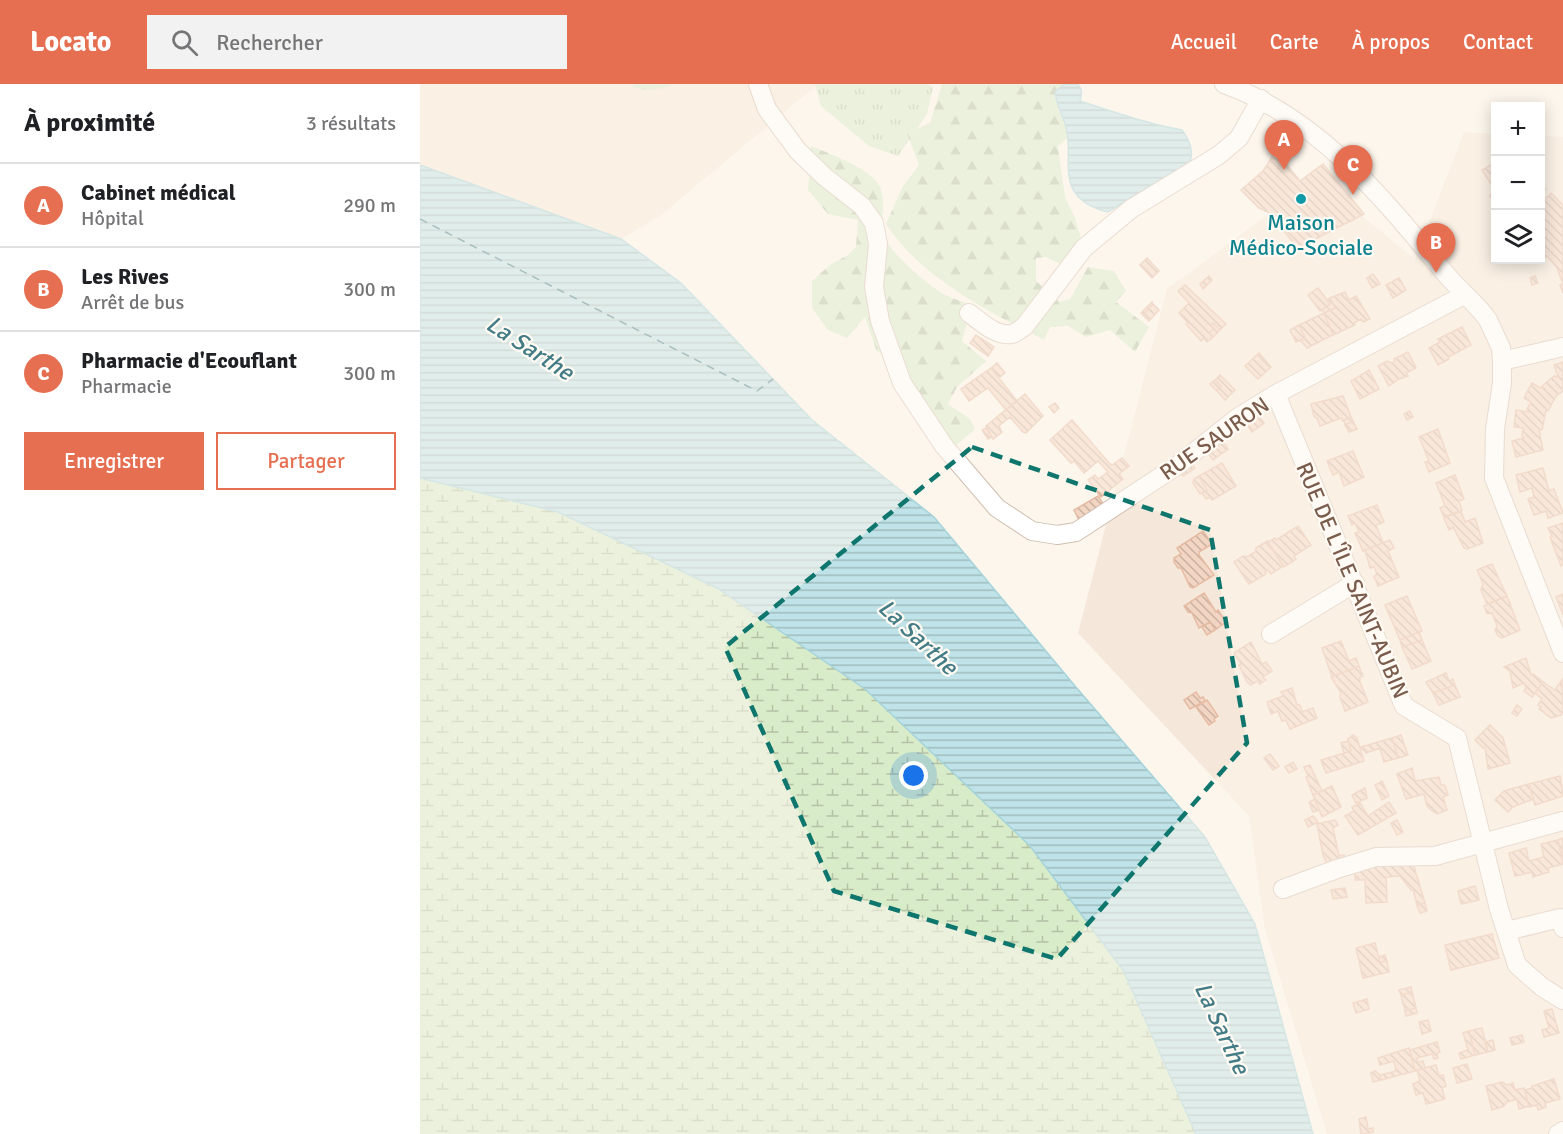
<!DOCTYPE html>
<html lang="fr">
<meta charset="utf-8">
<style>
:root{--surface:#fff;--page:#f2f2f2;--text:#202124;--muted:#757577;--line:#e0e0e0;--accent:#e76f51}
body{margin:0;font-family:Signika,sans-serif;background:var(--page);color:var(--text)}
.controls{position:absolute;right:18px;top:18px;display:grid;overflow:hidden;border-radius:0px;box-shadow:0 3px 15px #0003}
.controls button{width:54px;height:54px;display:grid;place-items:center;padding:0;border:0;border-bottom:2px solid var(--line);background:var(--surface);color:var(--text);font:30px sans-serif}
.you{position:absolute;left:494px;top:692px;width:21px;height:21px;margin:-15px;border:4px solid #fff;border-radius:50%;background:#1a73e8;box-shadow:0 0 0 9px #1a73e833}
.badge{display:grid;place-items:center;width:39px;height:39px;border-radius:50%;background:var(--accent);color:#fff;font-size:20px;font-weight:700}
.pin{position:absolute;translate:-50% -50px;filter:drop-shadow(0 2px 3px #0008)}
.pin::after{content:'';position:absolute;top:32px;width:21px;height:18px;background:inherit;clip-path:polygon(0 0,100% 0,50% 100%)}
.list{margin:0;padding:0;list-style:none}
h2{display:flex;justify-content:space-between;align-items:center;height:78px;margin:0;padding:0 24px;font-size:26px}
h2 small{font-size:20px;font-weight:400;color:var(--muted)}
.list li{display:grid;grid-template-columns:39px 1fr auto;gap:18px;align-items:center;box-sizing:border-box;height:84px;padding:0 24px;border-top:2px solid var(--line)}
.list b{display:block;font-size:22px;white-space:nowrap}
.list p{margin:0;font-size:20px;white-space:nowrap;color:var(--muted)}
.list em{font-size:20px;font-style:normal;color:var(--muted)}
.actions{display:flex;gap:12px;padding:18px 24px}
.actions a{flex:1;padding:14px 0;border:2px solid var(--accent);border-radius:0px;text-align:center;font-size:21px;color:var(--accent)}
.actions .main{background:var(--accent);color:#fff}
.icon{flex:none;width:33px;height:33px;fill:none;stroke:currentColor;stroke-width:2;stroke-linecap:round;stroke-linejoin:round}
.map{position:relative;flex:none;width:1143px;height:1050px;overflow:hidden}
header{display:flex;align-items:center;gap:36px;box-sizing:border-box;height:84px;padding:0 30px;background:var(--accent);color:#fff}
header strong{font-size:28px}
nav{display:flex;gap:33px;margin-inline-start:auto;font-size:21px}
.search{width:420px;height:54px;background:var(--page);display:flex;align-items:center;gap:15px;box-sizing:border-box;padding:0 21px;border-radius:0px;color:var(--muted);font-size:22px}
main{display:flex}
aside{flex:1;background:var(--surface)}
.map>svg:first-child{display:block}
.residential{fill:#f5e8da}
.grass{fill:url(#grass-tufts)}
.forest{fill:url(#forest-firs)}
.wetland{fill:url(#wetland-marsh)}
.water{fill:url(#water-rules);stroke:#a5d3da;stroke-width:1.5}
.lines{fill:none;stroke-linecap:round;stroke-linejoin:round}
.ferry{stroke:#437c86;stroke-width:1.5;stroke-dasharray:8 6;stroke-linecap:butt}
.building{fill:url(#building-back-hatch);stroke:#e6bba3;stroke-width:1.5}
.minor-casing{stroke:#d1beb0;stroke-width:20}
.minor{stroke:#fff;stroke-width:18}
.marked{fill:none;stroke:#0f766e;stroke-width:4.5;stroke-dasharray:12 8;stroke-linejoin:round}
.culture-dot{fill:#0f9aa8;stroke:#fffaf3;stroke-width:2}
.labels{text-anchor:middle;stroke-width:4.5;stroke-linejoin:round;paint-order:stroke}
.culture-label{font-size:22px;fill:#0d838f;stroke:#fffaf3}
.street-label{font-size:22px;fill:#7a5c4d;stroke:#fffaf3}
.water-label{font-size:24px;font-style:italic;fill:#437c86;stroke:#fffaf3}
</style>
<header>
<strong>Locato</strong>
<div class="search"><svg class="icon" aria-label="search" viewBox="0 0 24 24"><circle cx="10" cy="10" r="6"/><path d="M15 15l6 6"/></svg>Rechercher</div>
<nav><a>Accueil</a><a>Carte</a><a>À propos</a><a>Contact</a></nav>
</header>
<main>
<aside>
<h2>À proximité<small>3 résultats</small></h2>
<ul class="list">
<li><span class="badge">A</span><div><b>Cabinet médical</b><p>Hôpital</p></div><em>290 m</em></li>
<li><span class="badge">B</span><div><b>Les Rives</b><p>Arrêt de bus</p></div><em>300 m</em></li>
<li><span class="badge">C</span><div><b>Pharmacie d'Ecouflant</b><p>Pharmacie</p></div><em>300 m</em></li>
</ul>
<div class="actions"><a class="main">Enregistrer</a><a>Partager</a></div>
</aside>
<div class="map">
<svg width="1143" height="1050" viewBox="0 0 1143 1050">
<defs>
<pattern id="grass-tufts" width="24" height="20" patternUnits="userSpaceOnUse" patternTransform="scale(1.5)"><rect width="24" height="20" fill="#d8ecc9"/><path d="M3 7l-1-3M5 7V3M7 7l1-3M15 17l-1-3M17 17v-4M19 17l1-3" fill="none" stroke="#b4c2a5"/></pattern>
<pattern id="forest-firs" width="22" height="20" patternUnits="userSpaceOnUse" patternTransform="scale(1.5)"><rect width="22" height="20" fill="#d8ecc9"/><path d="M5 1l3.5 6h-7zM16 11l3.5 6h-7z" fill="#b4c2a5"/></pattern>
<pattern id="wetland-marsh" width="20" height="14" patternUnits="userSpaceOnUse" patternTransform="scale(1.5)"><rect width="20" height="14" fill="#d8ecc9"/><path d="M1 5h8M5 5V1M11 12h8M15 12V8" fill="none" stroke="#b4c2a5"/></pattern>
<pattern id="water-rules" width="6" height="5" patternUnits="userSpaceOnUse" patternTransform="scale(1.5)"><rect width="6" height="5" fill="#bfe3e8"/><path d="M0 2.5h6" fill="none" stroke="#a0bbbe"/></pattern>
<pattern id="building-back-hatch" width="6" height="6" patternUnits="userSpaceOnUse" patternTransform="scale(1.5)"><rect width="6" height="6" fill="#f3d5c3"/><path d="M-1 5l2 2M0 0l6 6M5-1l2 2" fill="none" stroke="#cab0a1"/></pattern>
</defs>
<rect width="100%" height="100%" fill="#fdf6ec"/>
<path class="residential" d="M0,0h398l-157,131 -40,24 -201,-74z
M1044,48l31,2 1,126h44l1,-124 22,1v997h-236l-62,-205 -16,-113 -171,-183 89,-344 149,-110 99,80z"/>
<path class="grass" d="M214,0h41c-13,5 -29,8 -43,3z
M395,0h111l7,3 -6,27 -29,42 -29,-10 -48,-40z"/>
<path class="forest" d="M522,0h137l5,38 -26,24 7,51 10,21 7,23 -19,24 -17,-8 -10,1v23l24,21 10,-3 18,-32 26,4 12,20 -10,11 33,25 -14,25 -25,-22 -24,7 -18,-11 -18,1 -6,13c-55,-28 -124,-63 -158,-116l17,-38 16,-21 -12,-32 23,-10z
M391,62c19,8 51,19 65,35 14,16 2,41 7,54 6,16 43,49 59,58 8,5 20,8 30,12l-10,36 24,20 -29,26 -9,17 22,15 5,10 -22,19 -39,-57 -16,-34 -21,-5 -12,-35 -18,21 -19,-8 -16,-22v-27l19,-17 17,-9 8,-8 2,-27 -30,-6 -20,-24z"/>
<path class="wetland" d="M0,394l138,34 159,76 148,101 165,157 93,124 73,164h-776z"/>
<path class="water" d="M644,0h13c6,5 5,10 3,17 34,11 68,23 102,29 7,10 12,20 8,32l-82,50c-10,-2 -17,-5 -25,-11 -23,-18 -11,-45 -16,-69 -2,-14 -11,-26 -12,-40z
M0,81l201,74 60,44 131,137 122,97 141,169 130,151 50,87 58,210h-117l-73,-164 -93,-124 -165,-157 -148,-101 -159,-76 -138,-34z"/>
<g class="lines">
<path class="ferry" d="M0,135l337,172 16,-12"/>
</g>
<path class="building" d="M852,73l15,8 13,16 23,-17 41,50 -66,34 -30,-36 -9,-4 -18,-18 22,-19z
M1076,78v36l-6,-1 3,-10 -11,-17z
M1120,98l6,7 -5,5 6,4 4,-5 12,12v88l-3,-8 3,-1 -6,-16 -9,-11h-4l-4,-4z
M727,174l12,13 -7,7 -12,-13z
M953,190l7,10 -8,4 -5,-10z
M789,192l3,4 -9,9 -3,-5z
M1115,192l3,7 -6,2 -2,-7z
M979,194l7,12 -13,8 -7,-13z
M765,201l41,39 -6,6 -7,-7 -2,2 3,4 -5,4 4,4 -6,5 -3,-4 -3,3 -15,-17 2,-1 -9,-10 10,-10 -11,-12z
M898,204l12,16 -10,7 -12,-16z
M925,208l4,8 7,-4 14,23 -7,3 -2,-3 -7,4 1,2 -22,10 -9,-22 11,-5 -5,-10z
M910,214l5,10 -11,5 -2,-3 8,-6 -3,-4z
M732,218l1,2 -10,11 -2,-2z
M733,220l6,6 -10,11 -6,-6z
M904,229l9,22 -26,13 -7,-8 5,-2 -6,-13z
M793,239l7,7 -7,7 -4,-4 5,-4 -3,-4z
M879,241l6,13 -9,4 -6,-12z
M1042,243l9,18 -23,12 1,2 -11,6 -9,-17 11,-6 -2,-3z
M556,251l18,12 -6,9 -18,-13z
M988,268l8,16 -10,5 2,3 -9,3 -10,7 -11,-20 9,-5 5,2 3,-2 -1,-2z
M839,269l12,14 -13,12 -13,-13z
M1143,278v29l-7,5 -8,15 -2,-1 -4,20h-3l4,20 -27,7 -4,-16 12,-3 -2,-2 1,-8 -9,-1 2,-17 13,2 -2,-3 4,-7 -7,-4 8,-15 11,6 -1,-3 12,-10 4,1 -4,-12z
M577,279l8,10 -6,5 -8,-10z
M571,284l26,33 -11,9 -18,-22 -19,13 -8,-12z
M949,286l10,19 -19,10 -9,-18z
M800,291l15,15 -10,10 -9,-10 5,-4 -6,-6z
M795,296l6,6 -5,4 -6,-6z
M605,310l18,22 -17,17 -3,-1 -13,-15 -11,9 3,6 -9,7 -7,-13z
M923,312l8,21 -8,4 -2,-3 -21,8 -3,-8 -3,-1 -3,-13z
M635,319l4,5 -5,5 -5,-6z
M990,327l3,6 -6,3 -3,-6z
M837,330l7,9 -12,9 -7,-10z
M931,333l2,4 -8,4 -1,-5z
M652,336l38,44 2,1 10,-7 7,8 -10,8 4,5 -22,18 -13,-17 7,-5 3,4 10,-7 -10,-11 -14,12 -10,-12 -3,2 -21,-23z
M933,337l4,8 -8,3 -4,-7z
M566,344l6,9 -4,2 -6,-9z
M1018,345l12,34 -21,9 -4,-10 4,-1 -10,-24z
M801,354l7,11 -15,11 -8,-11z
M933,367l11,26 -20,9 -5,-14 -6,3 -6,-14z
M769,377l6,7 -12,8 -5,-7z
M802,379l14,23 -24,14 -2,-3 -4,2 -4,-6 5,-3 -8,-14z
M1123,384l6,23 5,-2 9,24 -15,5 -2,-7 -12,4 -6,-16 6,-2 -2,-9 -12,4 -4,-17z
M1035,391l9,24 -5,2 3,9 -18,7 -4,-9 5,-2 -9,-23z
M779,392l8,14 -7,4 -7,-11 1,-4z
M678,412l6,9 -25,15 -5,-10z
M957,421l7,17 -8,3 7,18 -20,8 -8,-18 4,-1 -4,-9 -3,2 -4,-9z
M1041,427l4,11 10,-4 8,25 -16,6 -3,-1 -11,-21 -4,3 -5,-12z
M1143,439v42l-2,1 -11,-29 2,-1 -4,-8z
M878,442l13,19 -17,11 2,3 -12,8 -16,-25 7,-4 1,2z
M783,447l9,13 -13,8v3l15,20 -21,13 -3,-1 -9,-19h-3l-4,-6v-4l7,-4 -4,-6z
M970,456l4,8 -6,3 11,26 -21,9 -4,-9 3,-3 -3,-7 -4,1 -5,-18z
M847,457l16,25 -12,8 -3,-4 -3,2 1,2 -17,10 -15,-22 9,-6 4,1 8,-5 1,-4z
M1072,480l15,32 -20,8 -6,-14 2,-6 -6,-14z
M784,509l12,19 2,-2 8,12 -11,8 -5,-8 -11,6 -7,-15 -4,-1 -4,-6z
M1143,510v21l-7,-18z
M987,512l15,35 -22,9 -15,-35z
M1087,512l13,34 -18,8 -4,-2 -3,-6 2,-4 -5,-13 -5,1 -3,-8z
M790,538l5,8 -8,5 -5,-8z
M999,548l3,8 -20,7 -2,-7z
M1002,556l9,21 -19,8 -10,-22z
M921,557l8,20 7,-3 3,8 -27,11 -10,-29z
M831,558l11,22 4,-2 6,9 -9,6 3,3 -6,4 -3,-3 -6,4 -4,-3 -8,-17 2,-1 -7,-11z
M1106,574l5,17 2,-1 10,8 -11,15 -8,-6 2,-3 -2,-5 -11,5 -3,-17 -6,-4z
M939,582l4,10 -3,1v5l8,20 -23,9 -5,-14 1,-4 -10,-16z
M1026,589l3,8 4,-2 2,6 -22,8 -7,-11z
M1142,596l1,32 -2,3 -10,3 -12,-9 2,-2 -3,-2 4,-6 -7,-6 8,-11 12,8z
M1035,601l5,12 -21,8 -6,-12z
M872,604l5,17h3l2,7 11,-4 4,10 -27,11 -4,-9 -4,1 -4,-10 -7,3 -4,-12 16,-6 -2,-4z
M776,608l4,6 3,-1 2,4 -15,8 -6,-9z
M787,616l11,16 -4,3 1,2 -6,4 -13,-18z
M1097,621l5,4 -5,7 -5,-3z
M1070,641l13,13 7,25 -22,6 -3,-22 -2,1 -8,-8z
M933,651l4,3 7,23 -38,12 -5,-13 30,-9 -3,-12z
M981,651l7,20 -10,3 -6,-20z
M972,654l6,20 -11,3 -3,1 -4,-14 -14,5 -5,-6z
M928,657l3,10 -7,2 -3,-10z
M850,670l9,12 -6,4 -9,-12z
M873,678l4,7 -8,4 -4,-6z
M890,681l12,26 -9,4 -7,-18 2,-1 -4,-9z
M992,684l3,13 24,-4 2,8h4l3,10 -5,2 4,13 -10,4 -6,-4 -4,-4 -3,-12 -18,5 -9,-25z
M1140,692l3,20 -28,9 -6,-21z
M962,697l7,15 -7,4 -7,-15z
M1109,700l4,15 -20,8 -5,5 -13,-12 9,-9z
M912,702l9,21 -19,10 -9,-22z
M945,704l2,10 -11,5 -4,-8z
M895,715l4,11 -6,2 -4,-10z
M969,718l7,11 -38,22 -13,-19 9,-5 -2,-4 8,-4 8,13z
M893,732l5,6 -10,5 -3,-7z
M915,736l3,5 -5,3 6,28 5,-1 2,6 -19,3 -4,-9 -6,-31z
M977,736l6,12 -6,3 -6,-12z
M1143,754v23l-5,-21z
M1138,756l5,24 -15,4 1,4 -16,5 -1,-5 -17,4 -6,-23 17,-5 3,13 15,-4 -3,-13z
M993,779l12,40 -8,2 -4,-16 -2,1 -11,-14 -14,1 1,25 -21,1 -1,-23h-10v-11l24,-5z
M1055,802l4,14 -18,4 -3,-13z
M925,804l2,9 -14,2 -2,-9z
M1005,819l2,8 -7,2 -3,-8z
M1072,850l7,24 -48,12 -6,-25z
M955,859l5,19 7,-1 2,11 -26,6 -7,-30z
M965,871l2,6 -7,1 -1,-5z
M991,903l1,5 -11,3 -2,-5z
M992,908l4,16 -11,3 -4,-16z
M947,915l2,10 -13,4 -3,-10z
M996,924l1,5 -11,3 -1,-5z
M1132,925l7,24 -15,4 -2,-7 7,-2 -5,-17z
M1008,936l3,11 -9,3 -3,-12z
M1062,944l6,24 -13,3 -6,-24z
M1049,947l6,24 -14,4 -2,-6 9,-3 -5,-17z
M1102,951l2,7 -12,3 -2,-7z
M1073,956l2,10 -7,2 -3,-10z
M1017,958l3,10 -3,1 1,5 -4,1 -2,-5 -15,4 1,5 5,-2 2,7 -10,3 -5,-21z
M989,964l6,23 -34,9 -1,-5 16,-4 -2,-10 -14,4 -2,-7z
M1047,980l5,15 -15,4 -4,-15z
M1016,981l3,11 4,-1 3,11 -4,2 3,11 -19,5 -3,-11 -7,2 -3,-11 7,-3 -3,-11z
M955,987l5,4 1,5 -8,2 -2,-9z
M1134,995l6,20 -15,4 1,4 -8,3 -1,-5 -8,2 -4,-17 7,-2v-2z
M1082,998l5,3 6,-2 2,7 9,-2 5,18 -10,3 -2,-10 -10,3 -3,4 -12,4 -6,-24z
M946,1033l2,12 5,-1v4l-12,2 -2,-15z"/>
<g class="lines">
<defs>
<path id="minor" d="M338,0l9,25 31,42 27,26 37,29 12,17 4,21 -4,43 6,34 22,62 42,63 53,62 35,23 25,4 19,-3 102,-67 59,-47 39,-24 188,-99
M804,0c95,34 159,114 221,189 14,17 31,30 43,47l13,28 1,13v22l-7,46 -1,49 69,175
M549,229c11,8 27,24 43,21 4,-1 8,-5 12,-7l60,-79 47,-39 88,-54 20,-17 22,-39
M1082,277l61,-14
M856,310l128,312 53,32 42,171 18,56 25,22 21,13
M851,550l84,-51
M863,805l54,-20 39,-12 59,-1 128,-35
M1087,847l53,-13 3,10
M1138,1050l5,-3"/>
</defs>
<use href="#minor" class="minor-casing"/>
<use href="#minor" class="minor"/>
</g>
<path d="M0 0H1143V1050H0ZM552,363l238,83 37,213 -190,216 -223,-68 -109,-244z" fill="#fdf6ec" fill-opacity=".55" fill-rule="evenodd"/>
<path class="marked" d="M552,363l238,83 37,213 -190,216 -223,-68 -109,-244z"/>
<circle class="culture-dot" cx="881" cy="115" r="6"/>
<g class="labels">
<g class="culture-label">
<text x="881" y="146">Maison<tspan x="881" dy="25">Médico-Sociale</tspan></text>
</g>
<g class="street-label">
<text transform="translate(794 354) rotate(-35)" y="8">RUE SAURON</text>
<text transform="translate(933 496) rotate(67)" y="8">RUE DE L'ÎLE SAINT-AUBIN</text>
</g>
<g class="water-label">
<text transform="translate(110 264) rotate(33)" y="8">La Sarthe</text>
<text transform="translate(498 553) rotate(43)" y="8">La Sarthe</text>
<text transform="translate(802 944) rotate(65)" y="8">La Sarthe</text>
</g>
</g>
</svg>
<div class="controls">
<button>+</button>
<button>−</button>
<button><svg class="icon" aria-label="layers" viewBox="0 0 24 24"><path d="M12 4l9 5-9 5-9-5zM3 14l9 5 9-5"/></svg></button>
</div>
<div class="you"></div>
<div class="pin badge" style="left:864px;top:86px">A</div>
<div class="pin badge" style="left:1016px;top:189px">B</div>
<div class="pin badge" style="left:933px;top:111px">C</div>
</div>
</main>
